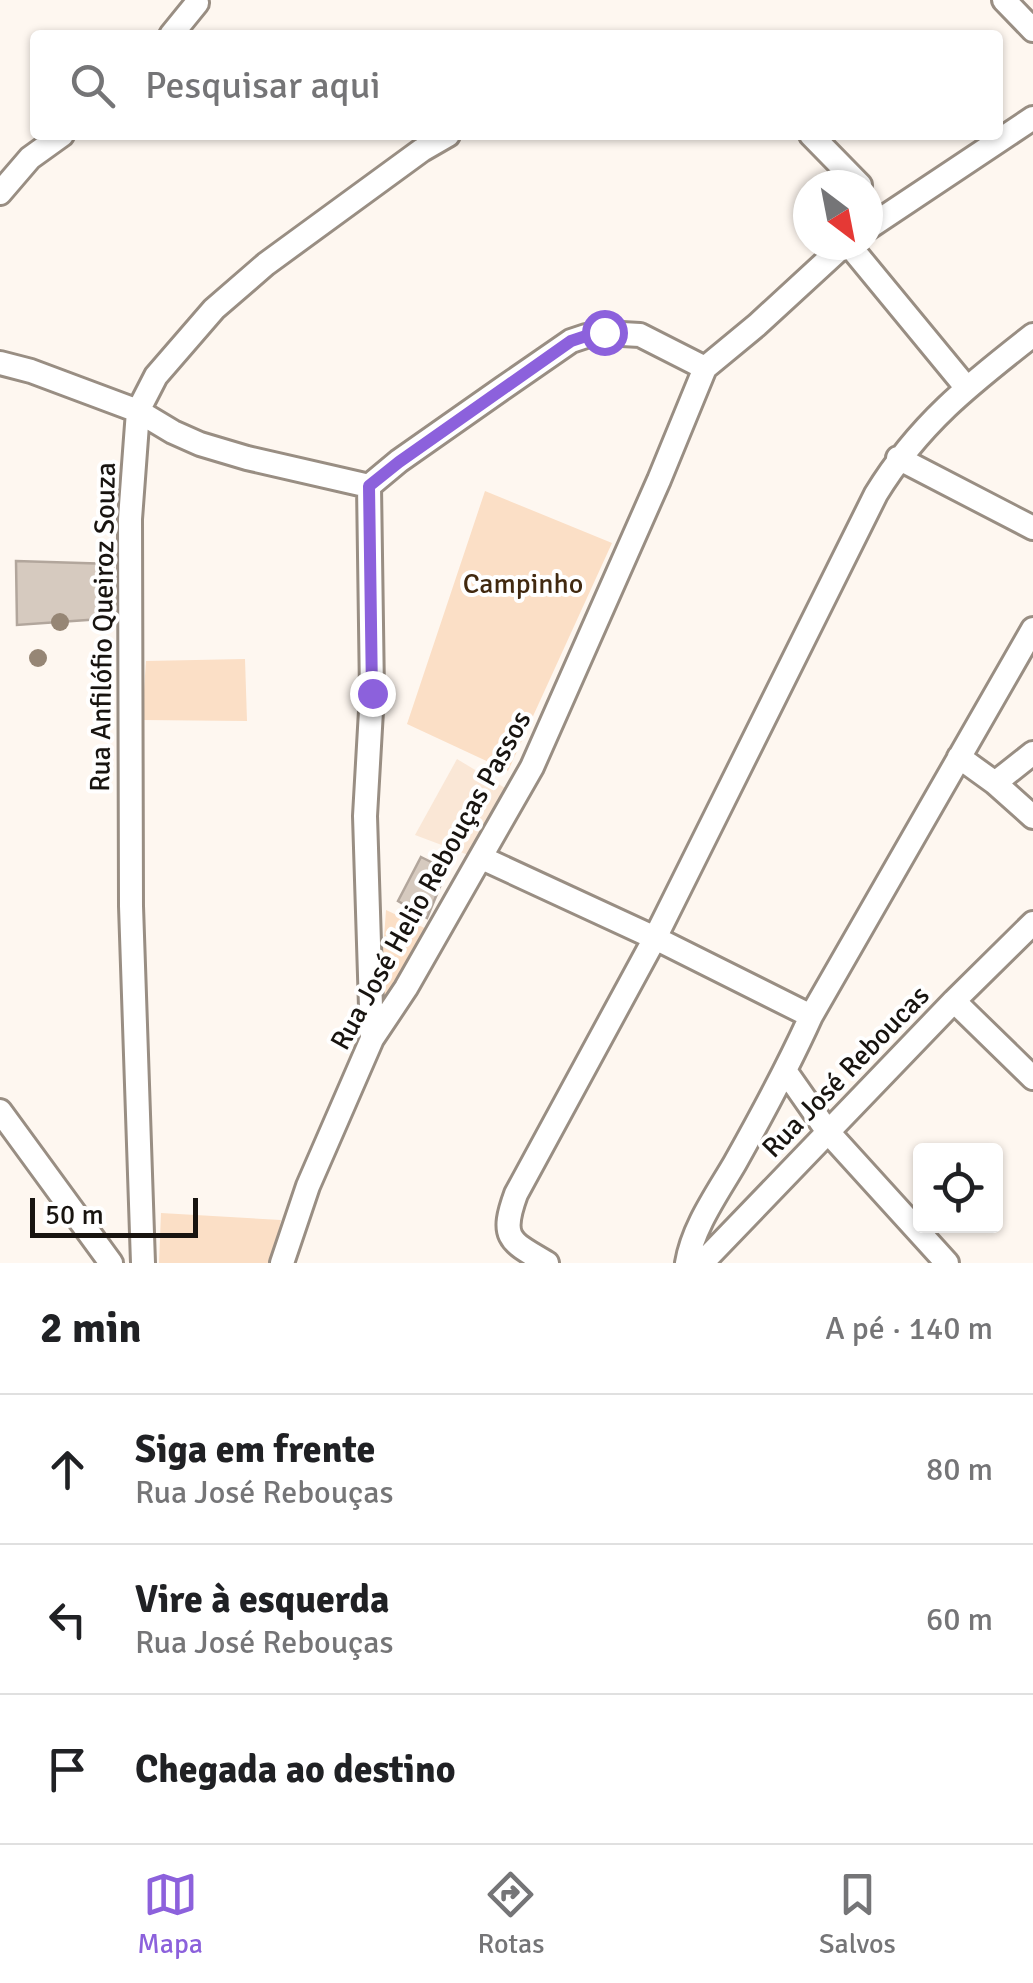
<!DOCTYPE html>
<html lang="pt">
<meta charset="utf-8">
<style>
:root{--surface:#fff;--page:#f2f2f2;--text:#202124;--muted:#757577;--line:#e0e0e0;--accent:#8c61dc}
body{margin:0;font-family:Signika,sans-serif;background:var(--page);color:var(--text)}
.controls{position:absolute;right:30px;bottom:30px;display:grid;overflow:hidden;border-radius:10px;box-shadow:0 2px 8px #0004}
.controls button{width:90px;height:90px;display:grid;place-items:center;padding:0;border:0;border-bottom:2px solid var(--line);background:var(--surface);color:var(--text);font:50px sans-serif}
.compass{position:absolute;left:793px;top:170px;width:90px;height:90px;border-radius:50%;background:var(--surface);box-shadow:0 2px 8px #0004;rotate:148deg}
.scale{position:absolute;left:30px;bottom:25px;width:168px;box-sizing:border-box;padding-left:10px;border:5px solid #181410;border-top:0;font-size:28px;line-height:35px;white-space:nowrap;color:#181410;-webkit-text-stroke:8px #fff;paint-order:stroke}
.stop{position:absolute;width:30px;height:30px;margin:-22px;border:8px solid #8c61dc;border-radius:50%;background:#fff}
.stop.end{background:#8c61dc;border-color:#fff;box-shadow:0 2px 10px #0008}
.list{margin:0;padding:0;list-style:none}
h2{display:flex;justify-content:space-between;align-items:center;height:130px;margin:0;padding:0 40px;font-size:42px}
h2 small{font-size:32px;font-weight:400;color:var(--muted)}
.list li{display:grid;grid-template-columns:65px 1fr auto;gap:30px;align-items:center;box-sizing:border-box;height:150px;padding:0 40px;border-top:2px solid var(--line)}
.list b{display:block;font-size:38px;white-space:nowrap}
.list p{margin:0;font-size:32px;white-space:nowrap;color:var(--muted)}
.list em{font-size:32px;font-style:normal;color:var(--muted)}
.icon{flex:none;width:55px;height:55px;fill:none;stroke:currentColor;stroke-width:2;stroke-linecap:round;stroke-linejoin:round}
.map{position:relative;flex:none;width:1033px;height:1263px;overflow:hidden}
.search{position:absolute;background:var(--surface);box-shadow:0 2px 8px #0004;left:30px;right:30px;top:30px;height:110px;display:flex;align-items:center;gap:25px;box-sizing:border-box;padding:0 35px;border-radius:10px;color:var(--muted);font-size:38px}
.sheet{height:580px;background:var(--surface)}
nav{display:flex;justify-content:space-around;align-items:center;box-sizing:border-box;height:140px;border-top:2px solid var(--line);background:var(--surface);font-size:28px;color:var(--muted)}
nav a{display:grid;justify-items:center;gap:5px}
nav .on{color:var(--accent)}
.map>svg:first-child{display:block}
.built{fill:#fae7d6}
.green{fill:#fbdfc6}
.building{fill:#d6cabf;stroke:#b2a69c;stroke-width:2.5}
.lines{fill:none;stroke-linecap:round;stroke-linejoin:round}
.minor-casing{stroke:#998e83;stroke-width:28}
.minor{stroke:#fff;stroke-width:22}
.tree{fill:#968675}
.route{stroke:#8c61dc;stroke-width:12}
.labels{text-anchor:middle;stroke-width:8;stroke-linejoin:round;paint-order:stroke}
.park-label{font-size:28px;fill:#412910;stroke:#fff}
.street-label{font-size:28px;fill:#181410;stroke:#fff}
</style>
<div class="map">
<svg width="1033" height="1263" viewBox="0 0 1033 1263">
<rect width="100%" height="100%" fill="#fef7f0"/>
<path class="built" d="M457,759l48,29 -34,68 -56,-21z"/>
<path class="green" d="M485,491l127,52 -104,228 -101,-47z
M245,659l2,62 -105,-1 4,-59z
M386,910l45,21 -53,90z
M161,1213l120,7 -9,43h-113z"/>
<path class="building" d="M16,561l97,3 2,54 -98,7z
M421,857l26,13 -20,48 -29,-17z"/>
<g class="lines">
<defs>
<path id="minor" d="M1004,0l29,30
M171,35l26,-32
M811,135l49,50
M0,193l30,-35 32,-23
M868,228l165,-110
M849,245l117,142
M0,363l31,8 107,40 35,21 27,12 47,14 122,28
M898,458l135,70
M959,757l36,26 38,34
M995,783l38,-30
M482,858l173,80 156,78
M954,1001l79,77
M372,1039l-7,-223 7,-123 -3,-207 30,-25 104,-73 68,-47 15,-5 18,-3 36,2 65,33
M786,1072l42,60 119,131
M0,1111l111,152
M143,1263l-12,-357 -1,-387 8,-108 18,-35 58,-67 52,-45 156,-114 26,-15
M282,1263l26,-77 64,-147 34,-51 126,-221 127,-287 46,-112 52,-43 87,-80
M547,1263c-38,-22 -47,-25 -31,-69l139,-256 221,-444c43,-70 93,-109 157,-159
M687,1263c6,-36 30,-69 48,-100 27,-48 53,-96 76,-147l222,-387
M702,1263l252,-262 79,-78"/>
</defs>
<use href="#minor" class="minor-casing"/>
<use href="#minor" class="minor"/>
</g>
<g class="tree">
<circle cx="60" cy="622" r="9"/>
<circle cx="38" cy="658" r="9"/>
</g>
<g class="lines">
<path class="route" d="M372,693l-3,-207 30,-24 172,-121 15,-5 18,-4"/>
</g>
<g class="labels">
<g class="park-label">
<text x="523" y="593">Campinho</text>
</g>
<g class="street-label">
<text transform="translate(102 627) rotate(-89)" y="10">Rua Anfilófio Queiroz Souza</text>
<text transform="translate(430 880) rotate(-61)" y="10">Rua José Helio Rebouças Passos</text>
<text transform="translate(845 1071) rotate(-46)" y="10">Rua José Reboucas</text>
</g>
</g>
</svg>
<div class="controls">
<button><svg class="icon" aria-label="locate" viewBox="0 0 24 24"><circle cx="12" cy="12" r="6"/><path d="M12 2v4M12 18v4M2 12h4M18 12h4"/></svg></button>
</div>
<svg class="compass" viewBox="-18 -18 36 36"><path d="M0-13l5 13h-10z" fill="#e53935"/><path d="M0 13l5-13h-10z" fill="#757577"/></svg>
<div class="scale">50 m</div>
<div class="stop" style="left:604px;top:332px"></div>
<div class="stop end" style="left:372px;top:693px"></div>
<div class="search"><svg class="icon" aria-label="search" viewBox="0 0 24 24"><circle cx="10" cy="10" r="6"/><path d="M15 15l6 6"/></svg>Pesquisar aqui</div>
</div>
<section class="sheet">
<h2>2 min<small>A pé · 140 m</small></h2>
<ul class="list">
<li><svg class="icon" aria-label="ahead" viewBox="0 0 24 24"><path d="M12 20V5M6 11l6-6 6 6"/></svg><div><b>Siga em frente</b><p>Rua José Rebouças</p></div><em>80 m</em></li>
<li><svg class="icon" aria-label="left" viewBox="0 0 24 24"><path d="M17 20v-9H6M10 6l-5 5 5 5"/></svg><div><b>Vire à esquerda</b><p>Rua José Rebouças</p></div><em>60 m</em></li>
<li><svg class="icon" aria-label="arrive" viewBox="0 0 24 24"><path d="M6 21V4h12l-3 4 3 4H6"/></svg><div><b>Chegada ao destino</b></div></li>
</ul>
</section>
<nav>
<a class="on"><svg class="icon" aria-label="map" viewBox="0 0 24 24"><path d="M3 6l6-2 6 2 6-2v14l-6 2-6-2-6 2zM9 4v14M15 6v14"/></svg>Mapa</a>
<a><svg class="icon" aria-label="directions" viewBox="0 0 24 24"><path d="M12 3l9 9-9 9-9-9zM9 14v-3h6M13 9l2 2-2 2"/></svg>Rotas</a>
<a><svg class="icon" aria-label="saved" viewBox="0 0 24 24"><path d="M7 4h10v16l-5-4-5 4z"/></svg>Salvos</a>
</nav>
